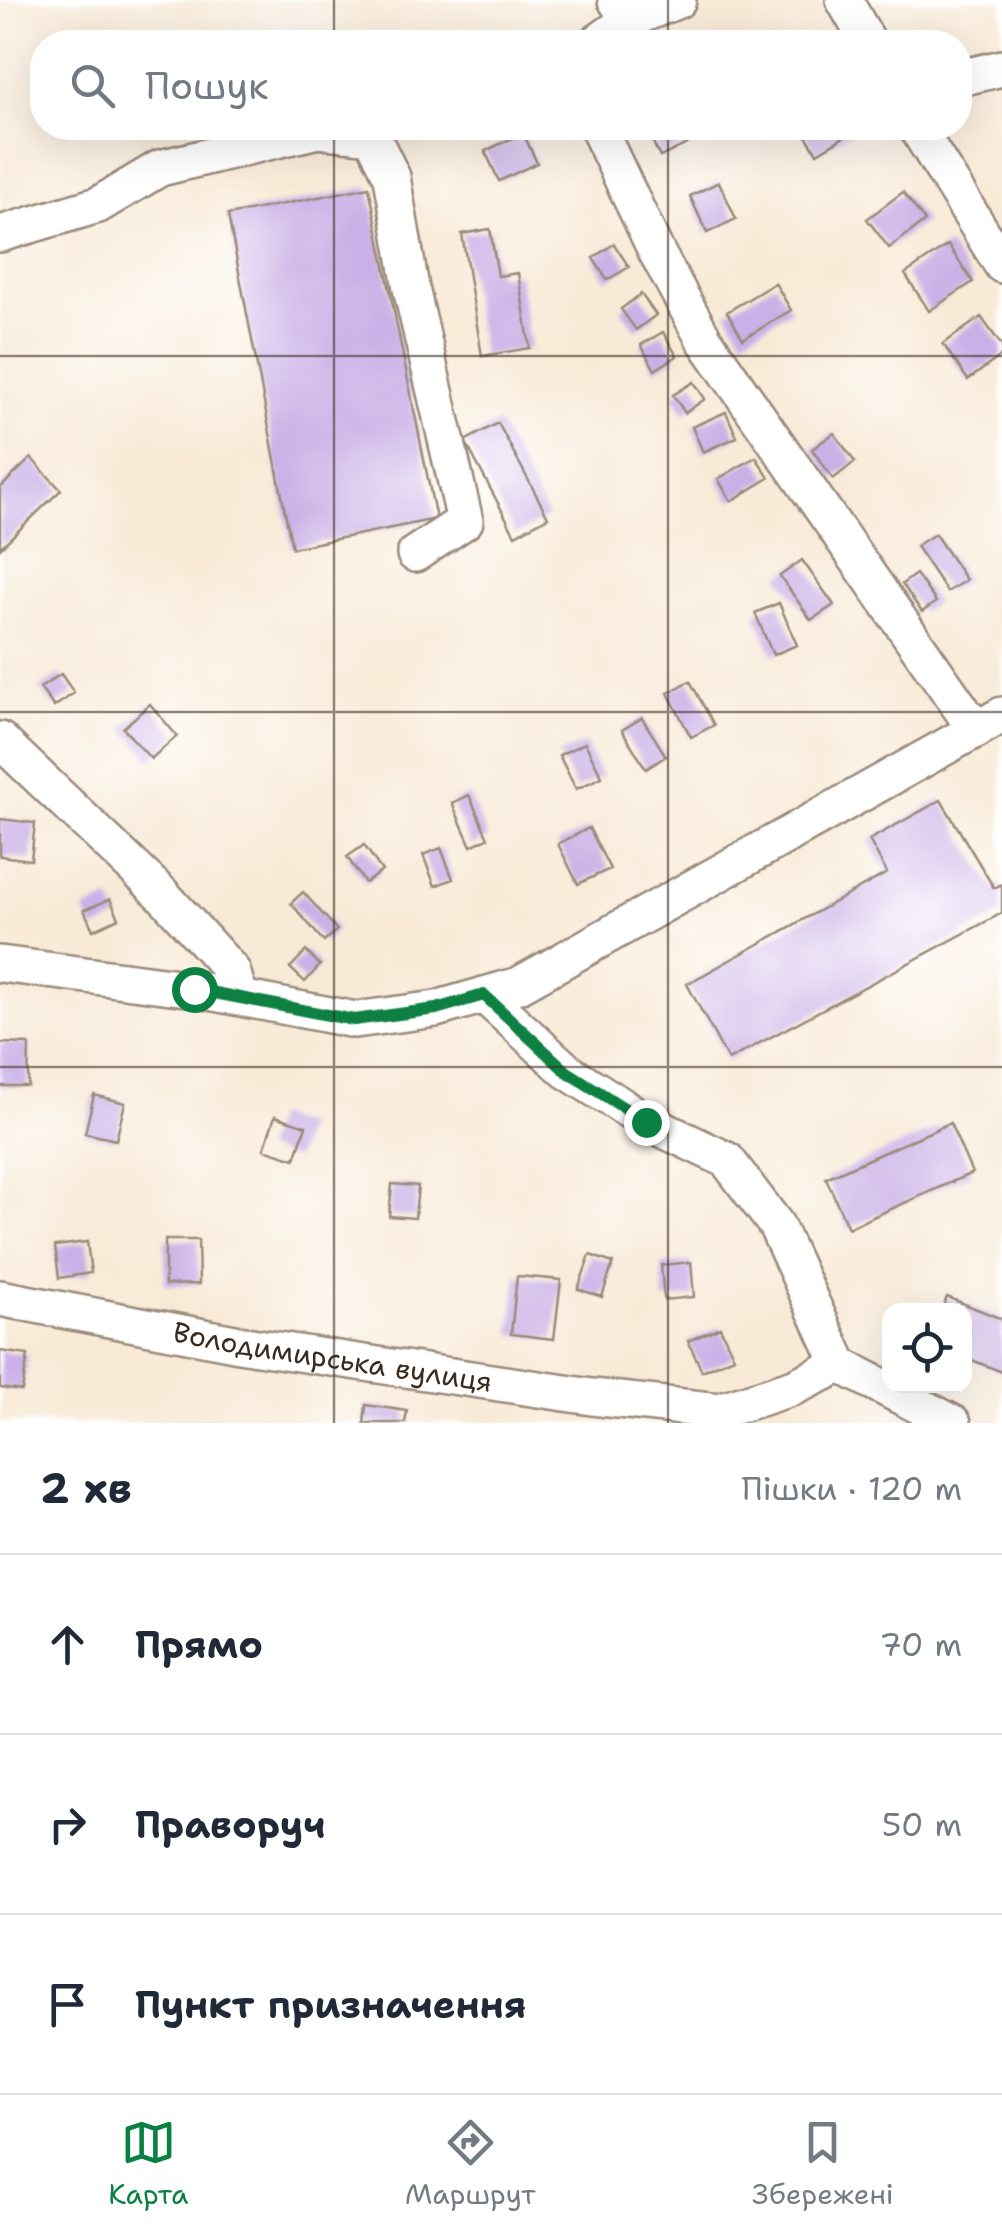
<!DOCTYPE html>
<html lang="uk">
<meta charset="utf-8">
<style>
:root{--surface:#fff;--page:#f2f2f3;--text:#1f2937;--muted:#747a83;--line:#e0e1e3;--accent:#0b8043}
body{margin:0;font-family:"Shantell Sans",sans-serif;background:var(--page);color:var(--text)}
.controls{position:absolute;right:30px;bottom:30px;display:grid;overflow:hidden;border-radius:20px;box-shadow:0 10px 40px #0002}
.controls button{width:90px;height:90px;display:grid;place-items:center;padding:0;border:0;border-bottom:2px solid var(--line);background:var(--surface);color:var(--text);font:50px sans-serif}
.stop{position:absolute;width:30px;height:30px;margin:-22px;border:8px solid #0b8043;border-radius:50%;background:#fff}
.stop.end{background:#0b8043;border-color:#fff;box-shadow:0 2px 10px #0008}
.list{margin:0;padding:0;list-style:none}
h2{display:flex;justify-content:space-between;align-items:center;height:130px;margin:0;padding:0 40px;font-size:42px}
h2 small{font-size:32px;font-weight:400;color:var(--muted)}
.list li{display:grid;grid-template-columns:65px 1fr auto;gap:30px;align-items:center;box-sizing:border-box;height:180px;padding:0 40px;border-top:2px solid var(--line)}
.list b{display:block;font-size:38px;white-space:nowrap}
.list em{font-size:32px;font-style:normal;color:var(--muted)}
.icon{flex:none;width:55px;height:55px;fill:none;stroke:currentColor;stroke-width:2;stroke-linecap:round;stroke-linejoin:round}
.map{position:relative;flex:none;width:1002px;height:1423px;overflow:hidden}
.search{position:absolute;background:var(--surface);box-shadow:0 10px 40px #0002;left:30px;right:30px;top:30px;height:110px;display:flex;align-items:center;gap:25px;box-sizing:border-box;padding:0 35px;border-radius:40px;color:var(--muted);font-size:38px}
.sheet{height:670px;background:var(--surface)}
nav{display:flex;justify-content:space-around;align-items:center;box-sizing:border-box;height:140px;border-top:2px solid var(--line);background:var(--surface);font-size:28px;color:var(--muted)}
nav a{display:grid;justify-items:center;gap:5px}
nav .on{color:var(--accent)}
.map>svg:first-child{display:block}
.building{fill:#cab0e6}
.lines{fill:none;stroke-linecap:round;stroke-linejoin:round}
.minor-casing{stroke:#9a8a7a;stroke-width:40}
.minor{stroke:#fff;stroke-width:35}
.route{stroke:#0b8043;stroke-width:12}
.grid{fill:none;stroke:#3b2a1e;stroke-width:2.5;stroke-opacity:0.55}
.labels{text-anchor:middle;stroke-width:8;stroke-linejoin:round;paint-order:stroke}
.street-label{font-size:28px;fill:#3b2a1e;stroke:#fff}
</style>
<div class="map">
<svg width="1002" height="1423" viewBox="0 0 1002 1423">
<rect width="100%" height="100%" fill="#fff"/>
<filter id="ink" filterUnits="userSpaceOnUse"><feTurbulence type="fractalNoise" baseFrequency=".01" numOctaves="2"/><feDisplacementMap in="SourceGraphic" scale="20" xChannelSelector="R" yChannelSelector="G"/><feConvolveMatrix kernelMatrix="1 2 1 2 8 2 1 2 1" color-interpolation-filters="sRGB"/></filter>
<filter id="wash" filterUnits="userSpaceOnUse"><feTurbulence type="fractalNoise" baseFrequency=".0048" numOctaves="4" result="noise"/><feDisplacementMap in="SourceGraphic" scale="40" xChannelSelector="R" yChannelSelector="G"/><feGaussianBlur stdDeviation="2.25" result="paint"/><feColorMatrix in="noise" values="0 0 0 0 0 0 0 0 0 0 0 0 0 0 0 0 0 1.4 0 .05"/><feComposite in="paint" operator="in"/></filter>
<g filter="url(#wash)">
<rect width="100%" height="100%" fill="#f8ead7"/>
<g id="blocks">
<path class="building" d="M646,128h50l5,9 -41,20z
M801,128h58l-42,25z
M523,133l14,30 -38,18 -14,-30z
M719,182l17,37 -29,14 -17,-37z
M369,187l67,332 -144,29 -64,-333z
M903,192l22,29 -36,27 -22,-29z
M490,229l8,47 20,-3 12,75 -48,8 -20,-122z
M614,244l15,23 -22,13 -14,-22z
M948,245l25,37 -44,29 -24,-37z
M775,283l16,27 -48,29 -16,-27z
M641,294l15,21 -20,15 -15,-21z
M981,317l21,29v9l-34,25 -25,-36z
M663,332l14,24 -22,14 -14,-25z
M694,382l11,17 -20,14 -12,-18z
M726,412l11,25 -34,15 -11,-25z
M498,423l50,94 -33,18 -50,-94z
M834,433l21,29 -22,17 -21,-30z
M756,457l13,21 -38,23 -13,-22z
M31,458l30,32 -61,58v-60z
M935,534l31,46 -19,12 -31,-46z
M802,560l32,45 -23,15 -31,-44z
M916,574l20,28 -14,10 -20,-28z
M779,603l18,42 -24,10 -18,-42z
M61,674l13,19 -20,14 -14,-19z
M690,681l24,44 -23,12 -23,-44z
M150,704l27,32 -26,23 -28,-31z
M642,718l24,38 -20,13 -24,-39z
M585,743l17,34 -26,12 -17,-34z
M469,795l19,43 -17,8 -19,-43z
M941,800l53,88 8,-4v29l-274,147 -41,-76 200,-111 -18,-33z
M0,819l35,4 -4,37 -31,-4z
M589,828l21,41 -32,15 -20,-40z
M364,845l18,26 -17,12 -18,-26z
M441,848l12,31 -18,7 -12,-31z
M303,892l34,38 -13,12 -33,-39z
M110,899l9,19 -26,12 -9,-20z
M306,951l14,14 -15,17 -15,-14z
M0,1043l29,1 -1,42h-28z
M94,1095l31,8 -9,37 -31,-7z
M275,1116l31,10 -11,33 -31,-10z
M950,1123l22,50 -124,55 -22,-50z
M392,1184l26,2 -3,32 -26,-2z
M165,1240h33l1,44 -34,1z
M87,1242l4,31 -32,5 -4,-32z
M590,1255l23,8 -11,34 -24,-8z
M691,1262l3,35 -30,3 -3,-35z
M517,1276l44,4 -7,59 -43,-5z
M947,1297l55,22v53l-38,-15v-47h-22z
M720,1327l14,30 -32,14 -14,-30z
M0,1351l28,4 -6,36 -22,-3z
M366,1405l41,6 -2,12h-41z"/>
</g>
</g>
<g filter="url(#ink)">
<use href="#blocks" fill-opacity="0" stroke="#9a8a7a" stroke-width="2.5"/>
<g class="lines">
<defs>
<g id="minor">
<path d="M844,0l24,42"/>
<path d="M629,20l49,-20"/>
<path d="M598,42l31,-22 -13,-20"/>
<path d="M960,78l42,-10"/>
<path d="M598,128l58,123 48,88 272,391"/>
<path d="M917,128l85,137"/>
<path d="M0,234l98,-29 62,-37 158,-38 54,6 20,41 19,111 54,233 -50,33"/>
<path d="M0,740l162,154 70,77 8,26"/>
<path d="M0,964l194,25 161,31 81,-11 83,-24 483,-270"/>
<path d="M484,995l83,76 80,51 80,38 49,65 64,140 113,58"/>
<path id="s1" d="M0,1298l245,47 347,52 127,14 75,-24 46,-22"/>
</g>
</defs>
<use href="#minor" class="minor-casing"/>
<use href="#minor" class="minor"/>
</g>
</g>
<g class="lines" filter="url(#ink)">
<path class="route" d="M194,989l160,31 82,-11 48,-14 82,76 80,51"/>
</g>
<path class="grid" d="M334,0v42M668,0v42M334,128v1295M668,128v1295M0,356h1002M0,712h1002M0,1067h1002"/>
<g class="labels">
<g class="street-label">
<text dy="10" stroke="none"><textPath href="#s1" startOffset="338">Володимирська вулиця</textPath></text>
</g>
</g>
</svg>
<div class="controls">
<button><svg class="icon" aria-label="locate" viewBox="0 0 24 24"><circle cx="12" cy="12" r="6"/><path d="M12 2v4M12 18v4M2 12h4M18 12h4"/></svg></button>
</div>
<div class="stop" style="left:194px;top:989px"></div>
<div class="stop end" style="left:646px;top:1122px"></div>
<div class="search"><svg class="icon" aria-label="search" viewBox="0 0 24 24"><circle cx="10" cy="10" r="6"/><path d="M15 15l6 6"/></svg>Пошук</div>
</div>
<section class="sheet">
<h2>2 хв<small>Пішки · 120 m</small></h2>
<ul class="list">
<li><svg class="icon" aria-label="ahead" viewBox="0 0 24 24"><path d="M12 20V5M6 11l6-6 6 6"/></svg><div><b>Прямо</b></div><em>70 m</em></li>
<li><svg class="icon" aria-label="right" viewBox="0 0 24 24"><path d="M7 20v-9h11M14 6l5 5-5 5"/></svg><div><b>Праворуч</b></div><em>50 m</em></li>
<li><svg class="icon" aria-label="arrive" viewBox="0 0 24 24"><path d="M6 21V4h12l-3 4 3 4H6"/></svg><div><b>Пункт призначення</b></div></li>
</ul>
</section>
<nav>
<a class="on"><svg class="icon" aria-label="map" viewBox="0 0 24 24"><path d="M3 6l6-2 6 2 6-2v14l-6 2-6-2-6 2zM9 4v14M15 6v14"/></svg>Карта</a>
<a><svg class="icon" aria-label="directions" viewBox="0 0 24 24"><path d="M12 3l9 9-9 9-9-9zM9 14v-3h6M13 9l2 2-2 2"/></svg>Маршрут</a>
<a><svg class="icon" aria-label="saved" viewBox="0 0 24 24"><path d="M7 4h10v16l-5-4-5 4z"/></svg>Збережені</a>
</nav>
